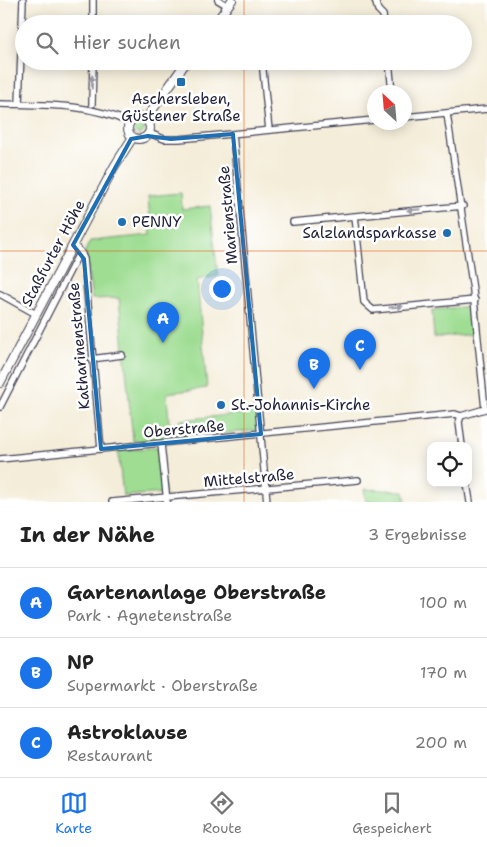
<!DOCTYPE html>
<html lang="de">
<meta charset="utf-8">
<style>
:root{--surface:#fff;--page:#f2f2f2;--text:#222;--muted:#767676;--line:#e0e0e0;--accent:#1a73e8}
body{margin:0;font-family:"Shantell Sans",sans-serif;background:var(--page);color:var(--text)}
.controls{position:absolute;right:15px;bottom:15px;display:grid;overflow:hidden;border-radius:10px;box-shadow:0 2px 12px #0003}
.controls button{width:45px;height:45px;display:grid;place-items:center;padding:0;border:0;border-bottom:1px solid var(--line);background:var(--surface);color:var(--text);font:25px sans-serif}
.compass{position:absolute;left:367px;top:85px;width:45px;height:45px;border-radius:50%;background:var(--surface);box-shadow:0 2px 12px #0003;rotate:334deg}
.you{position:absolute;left:221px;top:288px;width:18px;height:18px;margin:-12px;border:4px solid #fff;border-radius:50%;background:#1a73e8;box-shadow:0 0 0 8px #1a73e833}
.badge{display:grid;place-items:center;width:32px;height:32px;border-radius:50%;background:var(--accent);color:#fff;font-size:16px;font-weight:700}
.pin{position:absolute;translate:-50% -41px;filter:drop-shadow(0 1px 2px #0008)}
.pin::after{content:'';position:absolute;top:26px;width:18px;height:15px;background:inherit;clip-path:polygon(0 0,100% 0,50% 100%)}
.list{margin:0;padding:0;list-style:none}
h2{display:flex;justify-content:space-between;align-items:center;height:65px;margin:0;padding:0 20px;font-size:21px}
h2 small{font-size:16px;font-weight:400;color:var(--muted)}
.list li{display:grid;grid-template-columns:32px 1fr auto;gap:15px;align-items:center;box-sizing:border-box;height:70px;padding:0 20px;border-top:1px solid var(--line)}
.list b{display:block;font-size:19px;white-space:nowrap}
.list p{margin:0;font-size:16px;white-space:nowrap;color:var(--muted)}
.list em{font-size:16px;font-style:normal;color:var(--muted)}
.icon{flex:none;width:28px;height:28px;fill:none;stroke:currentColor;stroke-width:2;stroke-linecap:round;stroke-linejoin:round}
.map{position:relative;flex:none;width:487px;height:502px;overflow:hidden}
.search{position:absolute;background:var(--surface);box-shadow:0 2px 12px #0003;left:15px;right:15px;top:15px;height:55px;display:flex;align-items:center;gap:12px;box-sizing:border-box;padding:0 18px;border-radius:28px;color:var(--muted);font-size:19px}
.sheet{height:275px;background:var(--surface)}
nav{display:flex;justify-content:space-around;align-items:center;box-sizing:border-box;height:70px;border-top:1px solid var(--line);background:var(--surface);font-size:14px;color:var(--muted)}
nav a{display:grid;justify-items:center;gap:2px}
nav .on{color:var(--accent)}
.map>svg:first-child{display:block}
.green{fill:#9edd92;stroke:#608066}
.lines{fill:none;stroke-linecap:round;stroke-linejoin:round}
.street-casing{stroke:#424053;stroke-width:8}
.secondary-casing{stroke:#424053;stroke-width:10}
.street{stroke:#fff;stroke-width:5.5}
.secondary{stroke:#fff;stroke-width:8}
.oneway{fill:#9c9ca7}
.marked{fill:none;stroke:#1f6fb2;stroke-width:4;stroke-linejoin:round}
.grid{fill:none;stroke:#e8590c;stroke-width:1;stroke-opacity:0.55}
.poi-dot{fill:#1f6fb2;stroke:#fff;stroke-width:2}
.labels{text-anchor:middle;stroke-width:5;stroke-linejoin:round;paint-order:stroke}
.poi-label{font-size:15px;fill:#22223b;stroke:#fff;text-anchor:start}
.street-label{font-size:15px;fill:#22223b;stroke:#fff}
</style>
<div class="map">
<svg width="487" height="502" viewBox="0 0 487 502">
<rect width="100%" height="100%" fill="#fff"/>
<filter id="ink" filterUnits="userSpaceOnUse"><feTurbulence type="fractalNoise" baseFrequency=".02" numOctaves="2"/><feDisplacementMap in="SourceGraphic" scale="10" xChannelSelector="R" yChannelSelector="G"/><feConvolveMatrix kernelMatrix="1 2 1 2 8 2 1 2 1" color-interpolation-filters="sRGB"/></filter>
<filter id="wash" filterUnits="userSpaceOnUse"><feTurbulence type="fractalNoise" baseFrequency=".0096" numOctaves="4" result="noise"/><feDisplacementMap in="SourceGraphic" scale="20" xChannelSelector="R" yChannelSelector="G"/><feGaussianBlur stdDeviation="1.12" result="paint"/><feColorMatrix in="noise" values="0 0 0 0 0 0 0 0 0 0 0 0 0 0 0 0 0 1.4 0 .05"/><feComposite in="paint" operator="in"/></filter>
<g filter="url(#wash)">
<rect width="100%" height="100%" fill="#f4edd9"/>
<path class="green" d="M133 128a6 6 0 1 1 12 0a6 6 0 1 1-12 0Z
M181,193l1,16 28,-3 8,70 -21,4 10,108 -40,5 3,46 -37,2 -14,-143 -27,1 -7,-48 5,-10 61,-6 -3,-39z
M471,306l3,28 -40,4 -2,-28z
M257,412l2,18 -83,8 -1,-13 6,-5z
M158,447l7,46 -42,3 -5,-45z
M364,489l40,2 2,11h-40z"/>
</g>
<g filter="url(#ink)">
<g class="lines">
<defs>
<path id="street" d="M218,0l10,6
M375,0l3,10 5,5 1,9
M93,24v-24
M262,61l7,69
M389,61l3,31
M0,104c44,1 89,-1 130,19
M19,104l4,-104
M92,104l1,-43
M447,114l26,176 12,119
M404,117l83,-8
M149,133l15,6h15l195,-19
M233,134l34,368
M463,206l-108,10 9,86 9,8 102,-10
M293,222l62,-6
M73,245l7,6 4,8 17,190
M0,294l36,20
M91,359l31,-4
M0,407l77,-150 5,-3
M461,416l-2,6 3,24
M161,444l6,58
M0,459l455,-45 6,2 24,-7
M467,483l3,19
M112,502l246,-22"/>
<path id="secondary" d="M215,24l17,-24
M128 128a11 11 0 1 1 22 0a11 11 0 1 1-22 0Z
M146,119l41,-58
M0,383l114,-216 19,-30"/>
</defs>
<use href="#street" class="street-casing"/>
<use href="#secondary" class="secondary-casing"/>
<use href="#street" class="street"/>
<use href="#secondary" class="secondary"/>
</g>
<defs><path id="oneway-solid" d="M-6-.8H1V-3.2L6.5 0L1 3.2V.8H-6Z" transform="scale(1.25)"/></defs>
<g class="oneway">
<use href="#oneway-solid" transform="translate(92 82) rotate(-89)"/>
<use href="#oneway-solid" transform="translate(414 210) rotate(175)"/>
<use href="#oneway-solid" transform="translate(396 307) rotate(-6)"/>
</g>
</g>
<path class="marked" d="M233,134l28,300 -160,15 -17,-190 -11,-14 58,-106 17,-3 23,3z"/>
<path class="grid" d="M244,0v24M244,61v441M0,251h487"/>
<g class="poi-dot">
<rect x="176" y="77" width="10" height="10" rx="2.5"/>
<circle cx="122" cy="222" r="5"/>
<circle cx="447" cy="233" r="5"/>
<circle cx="221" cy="405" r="5"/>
</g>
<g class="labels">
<g class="poi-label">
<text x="181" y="104" text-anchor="middle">Aschersleben,<tspan x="181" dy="17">Güstener Straße</tspan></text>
<text x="132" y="227">PENNY</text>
<text x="437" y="238" text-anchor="end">Salzlandsparkasse</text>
<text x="231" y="410">St.-Johannis-Kirche</text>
</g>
<g class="street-label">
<text transform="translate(228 215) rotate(-95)" y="5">Marienstraße</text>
<text transform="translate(53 253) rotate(-62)" y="5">Staßfurter Höhe</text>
<text transform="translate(79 346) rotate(-95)" y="5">Katharinenstraße</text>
<text transform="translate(184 429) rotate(-5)" y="5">Oberstraße</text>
<text transform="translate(249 478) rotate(-5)" y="5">Mittelstraße</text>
</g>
</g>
</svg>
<div class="controls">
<button><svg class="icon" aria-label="locate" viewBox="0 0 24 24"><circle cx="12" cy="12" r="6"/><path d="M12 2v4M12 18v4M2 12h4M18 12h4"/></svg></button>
</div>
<svg class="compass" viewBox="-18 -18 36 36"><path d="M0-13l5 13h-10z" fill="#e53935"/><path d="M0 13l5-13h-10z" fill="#767676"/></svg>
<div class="you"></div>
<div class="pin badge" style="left:163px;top:343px">A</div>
<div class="pin badge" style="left:314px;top:389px">B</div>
<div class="pin badge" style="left:360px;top:370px">C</div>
<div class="search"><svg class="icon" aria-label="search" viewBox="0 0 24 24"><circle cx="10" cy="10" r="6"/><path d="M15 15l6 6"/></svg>Hier suchen</div>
</div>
<section class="sheet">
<h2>In der Nähe<small>3 Ergebnisse</small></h2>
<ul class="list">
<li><span class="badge">A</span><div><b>Gartenanlage Oberstraße</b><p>Park · Agnetenstraße</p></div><em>100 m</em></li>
<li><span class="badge">B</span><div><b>NP</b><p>Supermarkt · Oberstraße</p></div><em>170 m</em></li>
<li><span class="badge">C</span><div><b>Astroklause</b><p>Restaurant</p></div><em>200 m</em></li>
</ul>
</section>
<nav>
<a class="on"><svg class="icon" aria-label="map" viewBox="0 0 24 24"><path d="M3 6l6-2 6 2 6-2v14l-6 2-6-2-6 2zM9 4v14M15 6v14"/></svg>Karte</a>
<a><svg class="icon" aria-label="directions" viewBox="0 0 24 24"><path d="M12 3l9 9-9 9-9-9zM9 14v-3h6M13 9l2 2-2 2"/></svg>Route</a>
<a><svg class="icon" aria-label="saved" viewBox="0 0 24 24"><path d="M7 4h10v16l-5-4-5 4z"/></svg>Gespeichert</a>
</nav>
